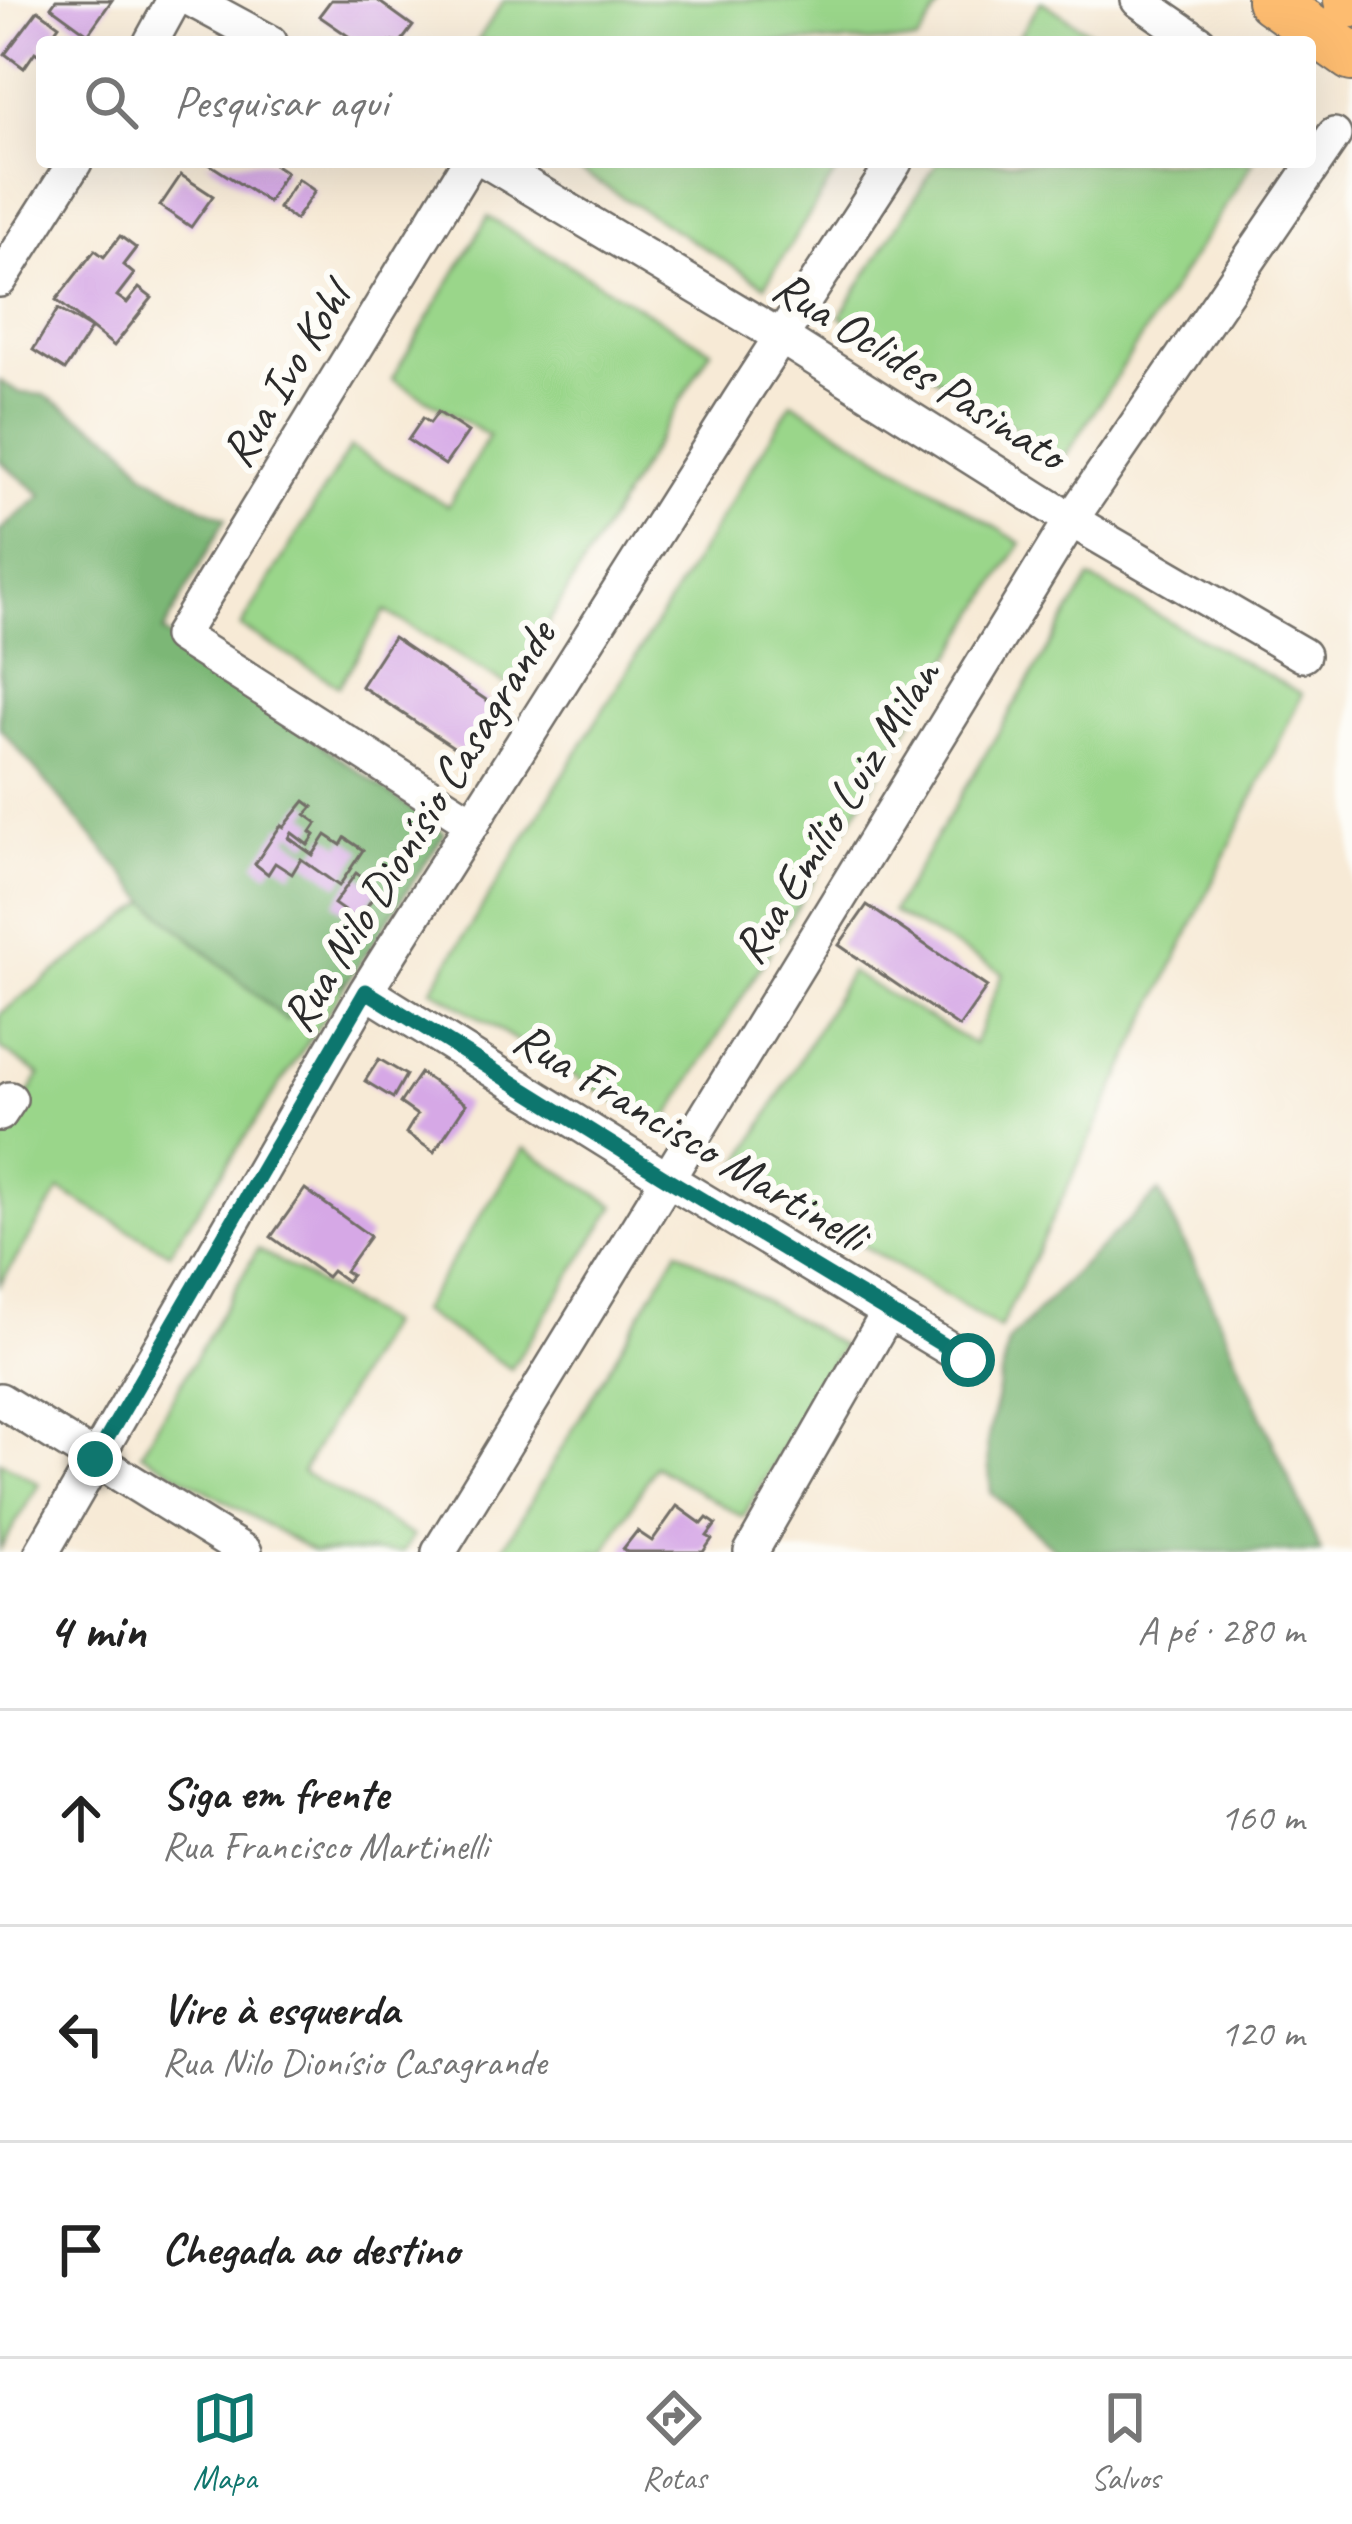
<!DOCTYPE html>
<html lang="pt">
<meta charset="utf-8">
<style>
:root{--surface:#fff;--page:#f6f6f6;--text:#222;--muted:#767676;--line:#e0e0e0;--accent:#0f766e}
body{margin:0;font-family:Caveat,sans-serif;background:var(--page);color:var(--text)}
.stop{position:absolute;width:36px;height:36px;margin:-27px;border:9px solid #0f766e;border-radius:50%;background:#fff}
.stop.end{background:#0f766e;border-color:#fff;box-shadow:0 3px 12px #0008}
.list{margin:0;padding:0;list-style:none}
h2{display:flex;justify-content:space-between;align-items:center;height:156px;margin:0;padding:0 48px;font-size:51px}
h2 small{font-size:39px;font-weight:400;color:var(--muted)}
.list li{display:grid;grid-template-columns:78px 1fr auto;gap:36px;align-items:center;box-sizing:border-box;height:216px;padding:0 48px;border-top:3px solid var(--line)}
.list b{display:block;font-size:45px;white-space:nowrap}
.list p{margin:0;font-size:39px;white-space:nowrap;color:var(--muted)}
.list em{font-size:39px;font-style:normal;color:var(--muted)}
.icon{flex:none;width:66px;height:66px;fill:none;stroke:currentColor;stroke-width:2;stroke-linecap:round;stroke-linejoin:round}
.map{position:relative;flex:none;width:1352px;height:1552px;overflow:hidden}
.search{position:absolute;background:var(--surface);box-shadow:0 12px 48px #0002;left:36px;right:36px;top:36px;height:132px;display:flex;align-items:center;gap:30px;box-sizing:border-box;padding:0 42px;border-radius:12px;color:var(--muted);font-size:45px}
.sheet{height:804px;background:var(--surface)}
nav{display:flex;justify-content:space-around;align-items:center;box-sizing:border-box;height:168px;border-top:3px solid var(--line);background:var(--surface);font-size:33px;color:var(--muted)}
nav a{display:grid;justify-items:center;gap:6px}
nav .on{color:var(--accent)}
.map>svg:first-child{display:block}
.green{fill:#9ad68a;stroke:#62805a;stroke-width:3}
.forest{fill:#7bb776;stroke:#537150;stroke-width:3}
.building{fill:#d6a8e6}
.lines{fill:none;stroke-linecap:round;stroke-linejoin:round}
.minor-casing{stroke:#726e67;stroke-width:38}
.highway-casing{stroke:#726e67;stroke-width:52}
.minor{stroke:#fff;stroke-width:33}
.highway{stroke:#fdbc70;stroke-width:48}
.route{stroke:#0f766e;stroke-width:15}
.labels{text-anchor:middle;stroke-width:12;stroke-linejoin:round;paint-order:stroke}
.street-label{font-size:48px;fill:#2b2b2b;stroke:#fdfcf7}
</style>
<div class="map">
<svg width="1352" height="1552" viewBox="0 0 1352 1552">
<rect width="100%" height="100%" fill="#fdfcf7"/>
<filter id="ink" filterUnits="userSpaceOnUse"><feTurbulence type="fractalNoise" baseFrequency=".00833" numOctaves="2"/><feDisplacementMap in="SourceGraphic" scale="24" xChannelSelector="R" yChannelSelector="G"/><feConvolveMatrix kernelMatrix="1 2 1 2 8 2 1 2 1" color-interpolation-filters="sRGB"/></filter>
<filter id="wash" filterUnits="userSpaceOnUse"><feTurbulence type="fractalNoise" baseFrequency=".004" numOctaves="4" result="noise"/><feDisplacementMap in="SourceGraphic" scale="48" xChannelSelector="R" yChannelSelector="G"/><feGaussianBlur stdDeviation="2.7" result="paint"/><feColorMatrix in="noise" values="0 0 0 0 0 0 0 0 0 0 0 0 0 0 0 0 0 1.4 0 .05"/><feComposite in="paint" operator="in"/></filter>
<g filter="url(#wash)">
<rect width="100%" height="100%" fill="#f7ead6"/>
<path class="green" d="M504,0h440l-27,42h-440z
M1041,1l64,41h-90z
M566,162h276l-77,124z
M938,162h315l-189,297 -224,-143z
M488,217l223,133 -201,337 -125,-76 -46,75 -98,-59 109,-180 98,59 41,-70 -97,-57z
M792,402l229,141 -360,586 -229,-140z
M1090,578l212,116 -302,635 -263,-160 113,-197 124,72 29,-71 -111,-61z
M148,902l138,118 64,-42 -181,275 -109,-63 -60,94v-142l40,-67 -40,-27v-34z
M524,1148l91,58 -104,163 -91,-58z
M258,1249l129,75 -85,148 111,64 -10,16h-89l-173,-99z
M678,1250l164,96 -99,171 -88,-51 -50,86h-104z
M0,1461l39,23 -39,65z"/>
<path class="forest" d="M0,381l21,12 23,2 76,47 26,32 57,34 23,10 -63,114 282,201 -95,145 -64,42 -138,-118 -148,-174v-197l42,-36 -42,-34z
M1159,1192l40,81 122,279h-264l-66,-60 -4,-49 21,-101 82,-85z"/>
<g id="blocks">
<path class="building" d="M56,0h56l-24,34 -37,-27z
M331,0h46l36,26 -12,16h-44l-38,-26z
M38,10l21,15 -12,17h-5v15l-7,-5 -11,16 -19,-14z
M206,162h65l15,10 -18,30z
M181,175l32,21 -22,31 -31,-21z
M298,179l17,12 -20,29 -17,-12z
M120,236l16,12 -13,17 11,9 -17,22 10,7 12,-15 13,10 -38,48 -58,-46 39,-50 9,7z
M58,309l33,20 -26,41 -32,-20z
M438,412l30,20 -23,33 -37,-25 15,-22 7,5z
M393,637l102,69 -31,48 -103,-68z
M305,801l8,6 -7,8 11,8 -6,9 4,3 -7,10 -16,-12 -3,5 24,17 13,-20 15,10 4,-7 18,12 -24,36 -38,-27 -9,15 -17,-11 -7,11 -13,-10 26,-39 3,2z
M356,873l23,16 -22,31 -23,-16z
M867,905l120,82 -28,40 -120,-82z
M379,1059l27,16 -13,23 -28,-17z
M420,1073l46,31 -32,48 -28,-19 11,-18 -17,-12z
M305,1189l65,47 -25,35 6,4 -5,6 -14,-10 -5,6 -56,-40z
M677,1506l25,18 5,-6 9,6 -9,12 5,3 -9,13h-76l-4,-3 14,-18 15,10z"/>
</g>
</g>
<g filter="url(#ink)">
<use href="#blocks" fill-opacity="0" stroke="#726e67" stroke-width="3"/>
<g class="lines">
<defs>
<path id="minor" d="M192,0l78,42
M1138,0l61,42
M151,42l23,-42
M469,162l-289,474 293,187
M488,162l293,175 290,183 232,135
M0,280l75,-118
M366,991l300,187 302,182
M0,1114l10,-15
M0,1400l245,152
M42,1552l324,-561 373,-590 156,-239
M439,1552l632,-1032 263,-385
M751,1552l137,-239"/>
<path id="highway" d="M1271,0l81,57
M1348,0l4,3"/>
</defs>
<use href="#minor" class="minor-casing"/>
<use href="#highway" class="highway-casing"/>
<use href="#minor" class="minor"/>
<use href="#highway" class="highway"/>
</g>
</g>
<g class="lines" filter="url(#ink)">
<path class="route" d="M95,1459l271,-468 300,187 302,182"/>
</g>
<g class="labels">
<g class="street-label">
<text transform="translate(920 369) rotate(32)" y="17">Rua Oclides Pasinato</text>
<text transform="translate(284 374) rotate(-59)" y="17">Rua Ivo Kohl</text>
<text transform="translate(835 811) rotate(-58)" y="17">Rua Emílio Luiz Milan</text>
<text transform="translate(417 825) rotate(-58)" y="17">Rua Nilo Dionísio Casagrande</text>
<text transform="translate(691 1136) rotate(31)" y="17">Rua Francisco Martinelli</text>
</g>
</g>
</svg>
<div class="stop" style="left:968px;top:1360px"></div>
<div class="stop end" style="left:95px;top:1459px"></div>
<div class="search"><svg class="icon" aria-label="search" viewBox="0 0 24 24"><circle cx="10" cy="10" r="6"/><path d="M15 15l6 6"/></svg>Pesquisar aqui</div>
</div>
<section class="sheet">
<h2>4 min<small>A pé · 280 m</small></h2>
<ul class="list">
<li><svg class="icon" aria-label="ahead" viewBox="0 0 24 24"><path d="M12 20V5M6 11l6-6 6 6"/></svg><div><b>Siga em frente</b><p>Rua Francisco Martinelli</p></div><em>160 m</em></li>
<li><svg class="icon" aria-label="left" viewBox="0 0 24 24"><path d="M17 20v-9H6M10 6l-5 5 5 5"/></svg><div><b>Vire à esquerda</b><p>Rua Nilo Dionísio Casagrande</p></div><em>120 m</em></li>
<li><svg class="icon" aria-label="arrive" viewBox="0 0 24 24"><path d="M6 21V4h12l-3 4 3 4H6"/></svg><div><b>Chegada ao destino</b></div></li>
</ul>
</section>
<nav>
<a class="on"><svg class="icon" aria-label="map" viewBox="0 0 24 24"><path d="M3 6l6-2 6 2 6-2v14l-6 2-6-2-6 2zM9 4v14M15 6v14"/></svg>Mapa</a>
<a><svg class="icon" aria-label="directions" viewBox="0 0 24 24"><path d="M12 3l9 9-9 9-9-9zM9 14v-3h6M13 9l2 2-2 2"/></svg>Rotas</a>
<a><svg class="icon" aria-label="saved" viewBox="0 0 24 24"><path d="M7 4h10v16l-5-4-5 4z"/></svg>Salvos</a>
</nav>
